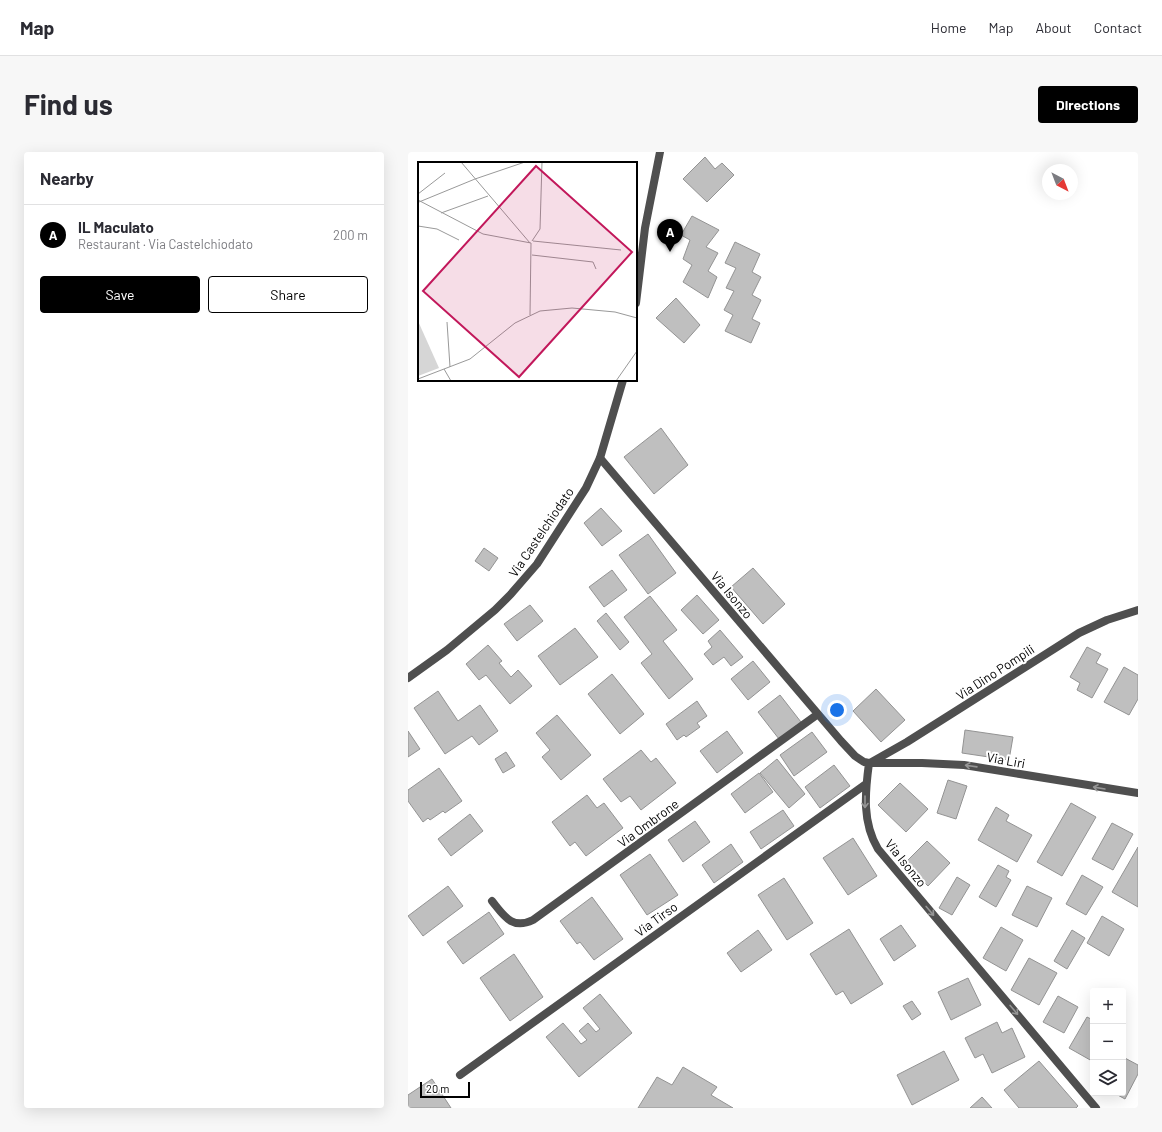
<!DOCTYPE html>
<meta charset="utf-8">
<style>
:root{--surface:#fff;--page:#f7f7f7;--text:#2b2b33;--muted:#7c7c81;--line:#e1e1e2;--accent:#000}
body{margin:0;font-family:Barlow,sans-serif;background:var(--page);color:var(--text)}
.controls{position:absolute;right:12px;bottom:12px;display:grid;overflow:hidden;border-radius:4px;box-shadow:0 4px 16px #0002}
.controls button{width:36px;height:36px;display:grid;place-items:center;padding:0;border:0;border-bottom:1px solid var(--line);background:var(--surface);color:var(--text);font:20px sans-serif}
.compass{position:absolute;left:634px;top:12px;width:36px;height:36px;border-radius:50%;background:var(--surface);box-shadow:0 4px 16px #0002;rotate:138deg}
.scale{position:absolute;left:12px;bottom:10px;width:50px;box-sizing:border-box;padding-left:4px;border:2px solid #000;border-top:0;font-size:11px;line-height:14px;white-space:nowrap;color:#000;-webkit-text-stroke:3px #fff;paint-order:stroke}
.you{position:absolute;left:429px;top:558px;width:14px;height:14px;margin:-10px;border:3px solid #fff;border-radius:50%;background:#1a73e8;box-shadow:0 0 0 6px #1a73e833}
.badge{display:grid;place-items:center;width:26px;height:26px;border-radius:50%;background:var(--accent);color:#fff;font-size:13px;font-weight:700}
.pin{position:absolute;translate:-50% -33px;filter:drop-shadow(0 1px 2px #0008)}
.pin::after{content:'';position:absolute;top:21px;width:14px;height:12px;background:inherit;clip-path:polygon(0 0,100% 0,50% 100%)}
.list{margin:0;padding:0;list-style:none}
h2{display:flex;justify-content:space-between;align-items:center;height:52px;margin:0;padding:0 16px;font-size:17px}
h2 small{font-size:13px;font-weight:400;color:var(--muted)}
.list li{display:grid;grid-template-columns:26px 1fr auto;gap:12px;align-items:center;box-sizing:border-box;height:60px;padding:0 16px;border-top:1px solid var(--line)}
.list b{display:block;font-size:15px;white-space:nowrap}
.list p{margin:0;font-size:13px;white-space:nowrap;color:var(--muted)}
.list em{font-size:13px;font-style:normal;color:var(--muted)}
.actions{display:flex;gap:8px;padding:12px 16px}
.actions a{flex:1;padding:9px 0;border:1px solid var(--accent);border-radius:4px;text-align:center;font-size:14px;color:var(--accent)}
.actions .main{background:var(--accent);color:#fff}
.icon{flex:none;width:22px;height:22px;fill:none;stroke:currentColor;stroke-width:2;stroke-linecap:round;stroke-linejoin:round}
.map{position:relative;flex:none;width:730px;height:956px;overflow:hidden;border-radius:4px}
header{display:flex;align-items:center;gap:24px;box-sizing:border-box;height:56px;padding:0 20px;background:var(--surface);border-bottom:1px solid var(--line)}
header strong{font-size:19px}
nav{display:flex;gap:22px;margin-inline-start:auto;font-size:14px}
.intro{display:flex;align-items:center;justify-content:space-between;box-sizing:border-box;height:96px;padding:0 24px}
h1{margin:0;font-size:28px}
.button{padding:10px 18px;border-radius:4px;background:var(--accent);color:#fff;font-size:14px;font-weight:700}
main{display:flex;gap:24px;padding:0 24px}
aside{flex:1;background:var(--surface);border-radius:4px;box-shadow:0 4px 16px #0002}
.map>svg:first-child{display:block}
.building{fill:#bfbfbf;stroke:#939393}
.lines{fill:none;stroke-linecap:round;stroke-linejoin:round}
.minor{stroke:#4f4f4f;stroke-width:8}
.tertiary{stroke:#4f4f4f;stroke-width:8}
.oneway{stroke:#959595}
.labels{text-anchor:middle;stroke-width:4;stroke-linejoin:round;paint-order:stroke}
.street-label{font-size:13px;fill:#000;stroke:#fff}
.inset-road{fill:none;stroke:#999;stroke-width:1}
.view{fill:#c2185b;fill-opacity:0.15;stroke:#c2185b;stroke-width:2}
.inset-edge{fill:none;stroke:#000;stroke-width:2}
</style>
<header>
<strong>Map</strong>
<nav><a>Home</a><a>Map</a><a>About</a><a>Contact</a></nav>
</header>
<div class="intro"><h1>Find us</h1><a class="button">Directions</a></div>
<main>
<aside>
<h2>Nearby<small></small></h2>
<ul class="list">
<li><span class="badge">A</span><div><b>IL Maculato</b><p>Restaurant · Via Castelchiodato</p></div><em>200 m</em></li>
</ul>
<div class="actions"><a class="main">Save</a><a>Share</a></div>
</aside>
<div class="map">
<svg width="730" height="956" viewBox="0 0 730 956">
<rect width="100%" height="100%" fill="#fff"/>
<path class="building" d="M297,5l10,12 7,-6 12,12 -27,27 -24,-23z
M284,64l27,14 -13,17 12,6 -10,18 9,6 -9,21 -25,-16 9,-17 -9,-6 7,-19 -9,-5z
M327,90l25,12 -8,18 9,5 -9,18 9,5 -9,19 8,4 -9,20 -26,-12 8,-16 -9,-5 10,-19 -8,-3 10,-20 -11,-5z
M268,146l24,27 -16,18 -28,-25z
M253,276l27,37 -34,29 -30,-37z
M193,356l21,23 -20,15 -18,-23z
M240,382l28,39 -28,21 -29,-39z
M76,396l14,10 -9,13 -14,-10z
M345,416l32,36 -22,20 -32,-37z
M204,418l15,20 -23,17 -15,-20z
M289,443l22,25 -16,14 -22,-24z
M242,444l27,34 -14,11 30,38 -24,20 -28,-36 11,-9 -28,-37z
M122,453l13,16 -26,20 -13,-17z
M198,461l23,29 -9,8 -23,-29z
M167,476l23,29 -38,28 -22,-29z
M312,478l23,27 -12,9 -7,-9 -11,8 -9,-11 8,-7 -4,-6z
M80,493l14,16 -3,2 12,14 7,-7 14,16 -22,18 -24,-29 -7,5 -13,-16z
M679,495l14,7 -5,9 12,6 -16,29 -15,-8 3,-7 -10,-6z
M345,509l17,21 -22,18 -17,-21z
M716,515l14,8v24l-9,16 -25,-13z
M204,522l32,40 -24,20 -32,-40z
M468,537l29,31 -24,22 -28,-31z
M30,539l20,30 22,-16 18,26 -19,14 -7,-9 -27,18 -31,-46z
M372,543l21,27 -22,17 -21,-27z
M289,549l10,15 -10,7 3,4 -14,10 -2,-2 -7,5 -11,-16z
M149,563l34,40 -30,25 -19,-23 8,-7 -14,-17z
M557,578l48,7 -4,23 -47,-7z
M0,579l12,18 -12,8z
M319,579l16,22 -26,20 -17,-22z
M404,580l15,20 -33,24 -14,-21z
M233,598l10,12 5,-4 20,25 -35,27 -11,-14 -9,6 -18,-23z
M98,600l9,14 -12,7 -8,-14z
M369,607l28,35 -16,14 -29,-35z
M426,613l16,21 -30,22 -15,-21z
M31,616l23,33 -17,12 -2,-2 -13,9 -2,-2 -5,4 -15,-21v-11z
M351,621l14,19 -28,21 -14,-19z
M540,628l19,6 -11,33 -19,-6z
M492,631l28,26 -22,23 -28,-27z
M179,643l10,13 7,-5 19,25 -37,28 -11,-14 -5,4 -18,-24z
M663,651l25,14 -34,59 -25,-14z
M588,655l13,8 -3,6 26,14 -15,27 -39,-22z
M375,658l11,16 -33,23 -11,-17z
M62,662l13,17 -32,25 -13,-17z
M287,669l15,21 -27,20 -15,-22z
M704,671l21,11 -20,36 -21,-11z
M445,686l24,38 -29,19 -25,-37z
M519,689l23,22 -22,23 -23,-23z
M323,692l12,18 -29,21 -12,-18z
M730,695v60l-26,-15z
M242,702l28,41 -31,20 -27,-40z
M590,713l11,6 -3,6 5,3 -15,27 -17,-10z
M674,723l21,12 -17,28 -20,-11z
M549,725l13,8 -18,30 -13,-7z
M376,726l29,45 -26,17 -29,-45z
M40,734l15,20 -40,30 -15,-20z
M619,734l25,12 -15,29 -25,-12z
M184,745l31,42 -29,21 -14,-18 -3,2 -17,-23z
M81,760l15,22 -41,30 -16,-22z
M694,764l22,13 -15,27 -22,-13z
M493,773l15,21 -22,15 -14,-22z
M593,775l22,13 -17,31 -23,-13z
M441,777l34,55 -32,20 -8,-13 -7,4 -26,-41z
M350,778l14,20 -31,22 -14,-19z
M664,778l13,8 -18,31 -13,-8z
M106,802l29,43 -33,24 -30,-43z
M621,806l28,15 -18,32 -28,-15z
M560,826l13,27 -30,15 -13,-28z
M192,842l32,39 -53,44 -33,-40 17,-14 18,21 6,-4 -8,-9 9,-8 8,9 4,-3 -17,-21z
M650,844l20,11 -14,26 -21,-11z
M504,849l9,13 -9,6 -9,-14z
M679,865l6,3v39l-1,2 -23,-13z
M589,870l5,11 10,-5 13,29 -33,16 -9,-19 -8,4 -10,-20z
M536,899l15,29 -47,25 -15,-30z
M715,905l15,8v9l-13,25 -11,-6h9z
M631,909l39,45 -2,2h-57l-15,-18z
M275,915l34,20 -6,8 22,13h-95l19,-31 15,8z
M24,927l19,29h-43v-13z
M574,945l10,11h-22z"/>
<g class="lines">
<path class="minor" d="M192,306l241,283 14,15 9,6 5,1h53l42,2 174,28
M461,611c-4,30 -7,59 9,86l218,259
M462,611l37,-21 172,-109 28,-13 31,-10
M84,749c12,15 20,29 41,19l285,-206
M52,923l406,-291"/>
<path class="tertiary" d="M228,151l9,-75 15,-76
M0,526l39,-28 48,-40 16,-16 26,-30 49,-76 14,-30 23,-78"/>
</g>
<defs><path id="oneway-shaft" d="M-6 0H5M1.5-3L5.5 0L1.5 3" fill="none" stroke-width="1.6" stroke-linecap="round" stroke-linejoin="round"/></defs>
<g class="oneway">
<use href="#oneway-shaft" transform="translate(563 614) rotate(-172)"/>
<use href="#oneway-shaft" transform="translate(691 636) rotate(-170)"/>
<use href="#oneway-shaft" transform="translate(457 650) rotate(90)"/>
<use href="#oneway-shaft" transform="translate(522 759) rotate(50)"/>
<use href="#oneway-shaft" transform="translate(606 858) rotate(50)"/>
</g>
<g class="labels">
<g class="street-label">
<text transform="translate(133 380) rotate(-56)" y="5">Via Castelchiodato</text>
<text transform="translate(324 443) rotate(50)" y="5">Via Isonzo</text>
<text transform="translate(587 520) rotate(-33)" y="5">Via Dino Pompili</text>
<text transform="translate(598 608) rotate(10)" y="5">Via Liri</text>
<text transform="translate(240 671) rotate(-36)" y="5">Via Ombrone</text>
<text transform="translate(498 711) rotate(51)" y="5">Via Isonzo</text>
<text transform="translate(248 767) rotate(-36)" y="5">Via Tirso</text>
</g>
</g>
<g transform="translate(10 10)">
<rect width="219" height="219" fill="#fff"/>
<path d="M0,159l21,47 -21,8z" fill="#d6d6d6"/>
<path class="inset-road" d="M43,0l69,81M0,32l27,-21M0,38l65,34 48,9M1,40l56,-23 50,-17M23,51l47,-17M0,64l19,3 22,11M114,79l8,-12 2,-67M115,79l88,9M114,93l61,7 3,7M112,153l1,-72M29,160l3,45M26,207l7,12M0,217l52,-20 45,-36 25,-12 32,-3 43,4 22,6M198,219l21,-30"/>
<path class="view" d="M118,4l96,86 -113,125 -96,-86z"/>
<rect width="219" height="219" class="inset-edge"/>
</g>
</svg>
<div class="controls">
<button>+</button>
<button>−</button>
<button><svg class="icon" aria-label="layers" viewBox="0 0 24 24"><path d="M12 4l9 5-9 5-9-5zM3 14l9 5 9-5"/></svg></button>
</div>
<svg class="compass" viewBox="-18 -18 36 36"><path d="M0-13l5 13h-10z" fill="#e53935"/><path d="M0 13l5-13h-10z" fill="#7c7c81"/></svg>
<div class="scale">20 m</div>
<div class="you"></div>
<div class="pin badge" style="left:262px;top:100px">A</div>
</div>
</main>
